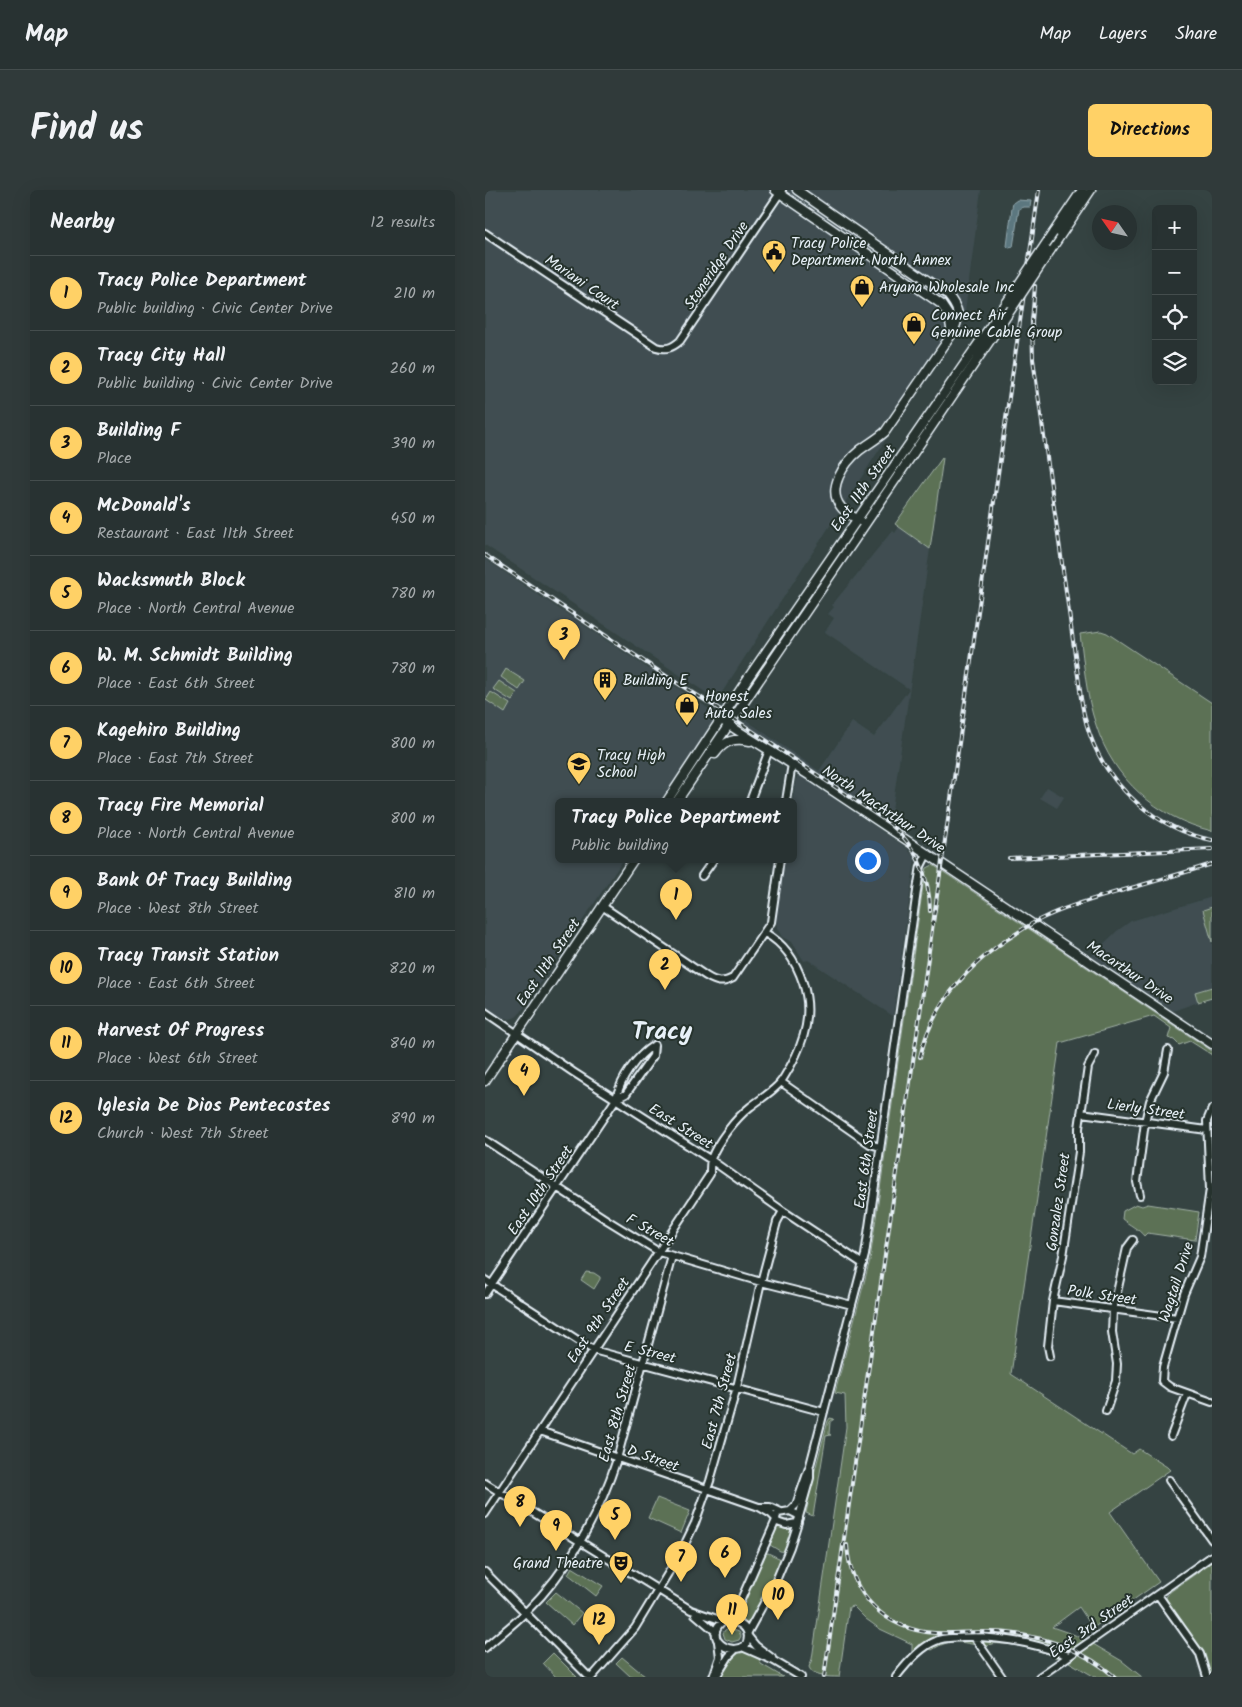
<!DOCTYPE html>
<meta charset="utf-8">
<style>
:root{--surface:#283232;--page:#303a3a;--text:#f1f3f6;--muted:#a5aaac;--line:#444d4d;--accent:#ffd166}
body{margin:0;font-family:Kalam,sans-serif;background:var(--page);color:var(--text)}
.controls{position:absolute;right:15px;top:15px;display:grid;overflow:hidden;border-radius:8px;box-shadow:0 5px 20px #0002}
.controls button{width:45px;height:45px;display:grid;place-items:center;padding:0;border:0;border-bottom:1px solid var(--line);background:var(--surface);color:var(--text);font:25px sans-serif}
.compass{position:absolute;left:607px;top:15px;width:45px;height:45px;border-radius:50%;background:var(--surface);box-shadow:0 5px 20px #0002;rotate:304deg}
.you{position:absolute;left:382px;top:670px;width:18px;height:18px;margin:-12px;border:4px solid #fff;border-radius:50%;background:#1a73e8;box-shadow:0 0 0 8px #1a73e833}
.badge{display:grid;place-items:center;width:32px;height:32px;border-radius:50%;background:var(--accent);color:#111;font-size:16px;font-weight:700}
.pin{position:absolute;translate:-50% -41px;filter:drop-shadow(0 1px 2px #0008)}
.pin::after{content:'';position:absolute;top:26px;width:18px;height:15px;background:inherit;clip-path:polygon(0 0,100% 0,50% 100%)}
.popup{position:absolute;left:70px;top:608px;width:242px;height:65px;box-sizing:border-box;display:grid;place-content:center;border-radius:8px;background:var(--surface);filter:drop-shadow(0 1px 4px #0005);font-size:16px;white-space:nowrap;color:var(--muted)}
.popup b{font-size:19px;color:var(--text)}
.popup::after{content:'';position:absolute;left:50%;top:100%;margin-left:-10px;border:10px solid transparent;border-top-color:var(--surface)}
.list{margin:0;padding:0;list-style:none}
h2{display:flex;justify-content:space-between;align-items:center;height:65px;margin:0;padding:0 20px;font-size:21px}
h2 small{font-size:16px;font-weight:400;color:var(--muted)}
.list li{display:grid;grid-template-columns:32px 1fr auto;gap:15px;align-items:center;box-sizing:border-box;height:75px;padding:0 20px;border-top:1px solid var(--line)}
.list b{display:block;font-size:19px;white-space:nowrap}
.list p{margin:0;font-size:16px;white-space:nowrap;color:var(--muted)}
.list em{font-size:16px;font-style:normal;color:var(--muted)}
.icon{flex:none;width:28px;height:28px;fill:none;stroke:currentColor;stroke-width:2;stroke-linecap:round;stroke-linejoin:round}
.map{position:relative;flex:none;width:727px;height:1487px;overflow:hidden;border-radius:8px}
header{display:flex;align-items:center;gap:30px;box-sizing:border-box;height:70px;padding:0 25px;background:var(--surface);border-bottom:1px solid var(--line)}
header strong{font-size:24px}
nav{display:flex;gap:28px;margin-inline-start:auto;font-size:18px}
.intro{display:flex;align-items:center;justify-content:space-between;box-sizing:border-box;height:120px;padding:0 30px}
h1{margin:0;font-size:35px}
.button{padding:12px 22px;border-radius:8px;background:var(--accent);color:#111;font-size:18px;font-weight:700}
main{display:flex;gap:30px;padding:0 30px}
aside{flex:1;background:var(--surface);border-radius:8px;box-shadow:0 5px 20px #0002}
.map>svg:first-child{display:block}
.built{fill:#3f4e51}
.green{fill:#5b7155;stroke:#a2b1a6}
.water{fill:#5b777f;stroke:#93a8af}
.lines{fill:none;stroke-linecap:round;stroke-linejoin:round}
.minor-casing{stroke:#e8f1f8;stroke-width:10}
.major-casing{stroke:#e8f1f8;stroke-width:11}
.minor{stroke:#26332d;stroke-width:6}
.major{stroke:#26332d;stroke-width:8}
.rail-casing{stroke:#e8f1f8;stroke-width:4}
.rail{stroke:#26332d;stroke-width:2;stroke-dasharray:5.5;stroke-linecap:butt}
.major-bridge-casing{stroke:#e8f1f8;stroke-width:11;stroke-linecap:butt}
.major-bridge{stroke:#26332d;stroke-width:8}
.labels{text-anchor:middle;stroke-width:4;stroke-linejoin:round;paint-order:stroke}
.poi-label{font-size:15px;fill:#e8f1f8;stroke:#26332d;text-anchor:start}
.street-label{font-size:15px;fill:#e8f1f8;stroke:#26332d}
.town-label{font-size:25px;font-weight:bold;fill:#e8f1f8;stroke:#26332d}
</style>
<header>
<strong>Map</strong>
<nav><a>Map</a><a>Layers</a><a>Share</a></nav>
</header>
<div class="intro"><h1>Find us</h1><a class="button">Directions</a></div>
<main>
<aside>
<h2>Nearby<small>12 results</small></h2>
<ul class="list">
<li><span class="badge">1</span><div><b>Tracy Police Department</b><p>Public building · Civic Center Drive</p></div><em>210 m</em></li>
<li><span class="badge">2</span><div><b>Tracy City Hall</b><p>Public building · Civic Center Drive</p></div><em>260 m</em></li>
<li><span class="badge">3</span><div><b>Building F</b><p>Place</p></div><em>390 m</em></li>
<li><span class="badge">4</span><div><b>McDonald's</b><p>Restaurant · East 11th Street</p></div><em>450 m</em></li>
<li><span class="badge">5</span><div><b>Wacksmuth Block</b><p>Place · North Central Avenue</p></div><em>780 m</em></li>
<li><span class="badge">6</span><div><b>W. M. Schmidt Building</b><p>Place · East 6th Street</p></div><em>780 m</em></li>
<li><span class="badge">7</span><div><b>Kagehiro Building</b><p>Place · East 7th Street</p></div><em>800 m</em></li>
<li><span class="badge">8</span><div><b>Tracy Fire Memorial</b><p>Place · North Central Avenue</p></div><em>800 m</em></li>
<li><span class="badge">9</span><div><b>Bank Of Tracy Building</b><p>Place · West 8th Street</p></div><em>810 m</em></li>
<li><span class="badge">10</span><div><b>Tracy Transit Station</b><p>Place · East 6th Street</p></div><em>820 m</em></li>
<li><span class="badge">11</span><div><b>Harvest Of Progress</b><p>Place · West 6th Street</p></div><em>840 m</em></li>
<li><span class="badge">12</span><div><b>Iglesia De Dios Pentecostes</b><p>Church · West 7th Street</p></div><em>890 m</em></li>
</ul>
</aside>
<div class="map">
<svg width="727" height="1487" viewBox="0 0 727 1487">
<rect width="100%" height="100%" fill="#354342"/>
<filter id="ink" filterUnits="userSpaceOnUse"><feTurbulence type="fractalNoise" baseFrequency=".02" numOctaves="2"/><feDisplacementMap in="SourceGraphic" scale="10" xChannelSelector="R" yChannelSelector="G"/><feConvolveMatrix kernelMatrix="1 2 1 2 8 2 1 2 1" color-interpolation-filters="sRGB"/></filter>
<g filter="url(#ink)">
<path class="built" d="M0,0h496l-17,129 -247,381 -232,-155z
M414,337l31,22 -39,268 -3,7 -146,-98 4,-6 73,51 33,-49 22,15 35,-48 -84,-57 9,-14 -6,-4 6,-7 -2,-2 56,-69 5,-5 2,2z
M0,369l233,156 -56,86h-103v58h65l-103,153 -5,5 -6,2 -7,-1 -18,-12z
M312,586h4l106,72 8,11 -22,157 -85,-56 -4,1 -12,-19 -10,-5 -5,-9 -1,-16 8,-53h9v-58h-1z
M562,597l17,10 -7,11 -17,-10z
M727,707v90l-16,5 2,10 -25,9 -83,-54 27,-26 14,-10z"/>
<path class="green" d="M457,268h1l-13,91 -35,-25z
M616,441l6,2 105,70v128c-55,-13 -99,-52 -116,-106 -10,-29 -12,-61 -16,-91z
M21,479l19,12 -6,9 -18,-13z
M14,491l18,12 -5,8 -19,-12z
M6,502l19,12 -5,9 -19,-13z
M448,675l279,186v4l-22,-14 -11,4 -5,-5 -6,-2 3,-10 -17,-12 -94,27 -49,331 121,80 7,-5 28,18 3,3 -60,42 49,70 -66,46 -14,-21 -27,20 23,8 9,6 -27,17c-14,-7 -38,-13 -53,-14 -4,0 -9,-1 -12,0 -7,1 0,2 -7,2 -22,-2 -32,-10 -53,4l-12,-6 -8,8v-8l-32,-15 -14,-10 -13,-13 -4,1 -10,70c-11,0 -27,0 -30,-10l3,-8 34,-232 -1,-32 -10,-2 35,-133 54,-381 3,-11z
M727,717v35l-9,-32z
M727,797v11l-14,4 -3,-10z
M651,1014l6,2 6,-2 51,8 -4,28 -48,-7 -3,3c-4,-6 -16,-12 -22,-17l1,-8z
M101,1082l8,1 6,4v2l-6,10 -13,-9z
M345,1228l4,1 -4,3 -1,12 2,1 -5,1 -13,80 -7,-3 2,-9h-2l22,-83z
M172,1308l33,13 -9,22 -33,-15z
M291,1336l18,1 -8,25 -6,-1 -10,-6v-3z
M283,1363l13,6v4l-17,36 -17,25 -12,-6 30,-64z
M727,1372v115h-2l-6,-21 -36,-53 -2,-6 4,-5z
M87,1377l31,19 -7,10 -28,-22z
M71,1402l26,21 -10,12 -26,-23z
M243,1438l11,4 2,4 -2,4 -7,2 -7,-3 -2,-6 2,-3z
M608,1454l29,17 20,16h-47l-26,-15z
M260,1462l13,4 3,8 22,13h-61l8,-18 7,-5z
M68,1463l24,24h-21l-13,-14z
M137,1467l24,20h-15l-15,-14z"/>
<path class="water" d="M532,10l14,1 -1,6h-7l-4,2 -6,38 -4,1 -2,-2 5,-38 1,-5z"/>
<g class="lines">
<defs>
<path id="minor" d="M0,43l171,114c10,3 16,1 24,-6l102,-151
M265,611l19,-51
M301,611l6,-37
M217,686l12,-17
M117,716l104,70c10,6 16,8 27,2l38,-56 9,-63
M0,822l88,60 138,88 72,51 80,53
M296,892l89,62 10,3
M131,909l10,-5 27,-38 1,-11
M727,919l-5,12 3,68 -10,68 -16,37 -21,73 -1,14 8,6 42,15
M596,923l126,17
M0,950l122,80 52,32 102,30 91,23
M655,1005l-3,-13 8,-60 5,-21 14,-29 4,-22
M0,1090l108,70 231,62
M0,1104l131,-195c4,-19 20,-43 38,-54
M568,1111l124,17
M565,1166l-2,-10 5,-45 10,-45 16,-104v-24l9,-61 7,-13
M621,1221l10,-30 1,-17 -5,-32 1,-22 14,-62 6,-8
M55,1241l219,76 12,7 5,5
M686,1246l16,-42
M684,1290l43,60
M0,1293l206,127 32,11
M274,1317h11l11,5
M305,1321l6,-6 14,-40 55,-210 53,-371 3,-18 6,-12
M305,1321l8,4 1,3 -2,5 -11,2 -9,-3 -1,-4 2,-5z
M0,1324l225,-340c0,-5 0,-11 1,-15 6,-17 25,-41 39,-52 9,-7 19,-13 27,-21 6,-5 9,-13 13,-19 15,-27 23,-54 13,-84 -7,-22 -18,-39 -38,-50
M314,1327l11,-39v-9
M0,1382l104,105
M673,1405l42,59 7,23
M210,1424l21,18
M238,1431c16,-1 30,7 23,24 -18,13 -43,-9 -23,-24z
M242,1431l9,-10 40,-91
M263,1442l27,-49 15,-36 8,-25
M263,1446l8,10 16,12
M489,1447l28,40
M257,1457l32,14 27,16
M0,1458c13,-12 28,-23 41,-36 42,-41 73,-97 91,-153l55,-203
M107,1487l43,-49 46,-76 14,-29 15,-42 27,-94 24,-105 16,-60 6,-11
M228,1487l7,-20 -2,-15
M231,1487l13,-21 7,-7
M411,1487c10,-13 24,-30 40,-36 8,-4 18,-3 26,-4 37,-1 73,6 107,19
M554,1487l173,-121"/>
<path id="major" d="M290,0l166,114 8,12 3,18
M312,0l150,104c13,16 14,22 5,40l-67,98c-8,7 -17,12 -25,18 -16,13 -34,39 -19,57 4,6 13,10 19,14
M568,43l29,-43
M565,61l41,-61
M235,529c31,21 63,39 95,60l397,265
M230,564c10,-14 19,-16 35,-13
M182,611l81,-123 259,-376
M192,611l327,-481
M0,891l149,-222"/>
</defs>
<use href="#minor" class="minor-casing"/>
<use href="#major" class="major-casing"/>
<use href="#minor" class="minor"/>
<use href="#major" class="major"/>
<defs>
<path id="rail" d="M550,96l-3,35 1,38 46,324c2,18 5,36 11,52 19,53 67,94 122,105
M0,365l181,121 58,36 165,111c26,21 41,54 41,88
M524,668l203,-9
M435,867c11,-48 40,-83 79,-112 15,-10 30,-21 46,-28 23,-11 48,-18 72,-25 32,-9 63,-18 95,-28
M362,1355c3,50 39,85 88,88 24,1 48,-3 73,0 39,4 77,18 107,44
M339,1487l215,-1487"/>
</defs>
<use href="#rail" class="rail-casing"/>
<use href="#rail" class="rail"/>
<defs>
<path id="major-bridge" d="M522,112l46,-69
M519,130l46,-69"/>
</defs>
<use href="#major-bridge" class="major-bridge-casing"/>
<use href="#major-bridge" class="major-bridge"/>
</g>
</g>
<defs>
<symbol id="civic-pin" viewBox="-11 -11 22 30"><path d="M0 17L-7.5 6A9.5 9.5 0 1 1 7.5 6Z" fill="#ffd166" stroke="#26332d"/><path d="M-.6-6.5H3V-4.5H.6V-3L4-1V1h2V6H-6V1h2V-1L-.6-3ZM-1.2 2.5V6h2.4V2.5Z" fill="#111"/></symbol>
<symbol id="shop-pin" viewBox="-11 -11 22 30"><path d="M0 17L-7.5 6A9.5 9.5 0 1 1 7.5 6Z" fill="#ffd166" stroke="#26332d"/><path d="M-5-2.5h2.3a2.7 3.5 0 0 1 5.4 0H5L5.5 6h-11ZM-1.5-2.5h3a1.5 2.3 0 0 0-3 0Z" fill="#111"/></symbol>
<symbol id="building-pin" viewBox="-11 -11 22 30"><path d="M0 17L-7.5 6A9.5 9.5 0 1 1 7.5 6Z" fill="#ffd166" stroke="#26332d"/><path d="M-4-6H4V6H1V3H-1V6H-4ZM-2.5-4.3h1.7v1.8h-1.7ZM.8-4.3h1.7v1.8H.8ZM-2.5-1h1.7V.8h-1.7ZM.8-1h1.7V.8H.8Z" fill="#111"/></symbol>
<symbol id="school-pin" viewBox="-11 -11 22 30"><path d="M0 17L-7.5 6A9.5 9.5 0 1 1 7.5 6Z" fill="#ffd166" stroke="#26332d"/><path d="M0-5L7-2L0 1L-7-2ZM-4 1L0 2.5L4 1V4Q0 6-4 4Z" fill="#111"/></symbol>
<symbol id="theatre-pin" viewBox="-11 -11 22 30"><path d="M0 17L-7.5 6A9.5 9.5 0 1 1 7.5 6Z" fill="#ffd166" stroke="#26332d"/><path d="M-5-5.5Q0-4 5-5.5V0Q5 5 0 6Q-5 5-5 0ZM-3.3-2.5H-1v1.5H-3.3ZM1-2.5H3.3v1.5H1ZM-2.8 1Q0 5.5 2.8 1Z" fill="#111"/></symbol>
</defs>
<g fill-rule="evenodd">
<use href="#civic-pin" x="275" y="48" width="28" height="38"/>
<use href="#shop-pin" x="363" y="83" width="28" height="38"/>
<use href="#shop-pin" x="415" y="120" width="28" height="38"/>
<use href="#building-pin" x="106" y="476" width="28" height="38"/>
<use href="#shop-pin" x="188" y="501" width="28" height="38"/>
<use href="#school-pin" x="80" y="560" width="28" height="38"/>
<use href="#theatre-pin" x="122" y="1359" width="28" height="38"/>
</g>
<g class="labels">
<g class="poi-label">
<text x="306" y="58">Tracy Police<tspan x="306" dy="17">Department North Annex</tspan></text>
<text x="394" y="102">Aryana Wholesale Inc</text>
<text x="446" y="130">Connect Air<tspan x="446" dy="17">Genuine Cable Group</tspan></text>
<text x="138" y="495">Building E</text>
<text x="220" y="511">Honest<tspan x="220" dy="17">Auto Sales</tspan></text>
<text x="112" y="570">Tracy High<tspan x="112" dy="17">School</tspan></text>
<text x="118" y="1378" text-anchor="end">Grand Theatre</text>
</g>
<g class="street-label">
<text transform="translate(231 75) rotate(-56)" y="5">Stoneridge Drive</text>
<text transform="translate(97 92) rotate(34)" y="5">Mariani Court</text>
<text transform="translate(378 298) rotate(-55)" y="5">East 11th Street</text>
<text transform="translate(399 619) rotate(34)" y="5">North MacArthur Drive</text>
<text transform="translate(63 772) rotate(-56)" y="5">East 11th Street</text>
<text transform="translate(645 782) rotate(34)" y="5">Macarthur Drive</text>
<text transform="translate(661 919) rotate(8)" y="5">Lierly Street</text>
<text transform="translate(196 936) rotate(32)" y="5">East Street</text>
<text transform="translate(381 969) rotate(-82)" y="5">East 6th Street</text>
<text transform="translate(55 1000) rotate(-56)" y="5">East 10th Street</text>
<text transform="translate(573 1012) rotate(-82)" y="5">Gonzalez Street</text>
<text transform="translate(165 1040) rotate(29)" y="5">F Street</text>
<text transform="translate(691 1092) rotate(-72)" y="5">Wagtail Drive</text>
<text transform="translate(617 1105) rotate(8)" y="5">Polk Street</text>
<text transform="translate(113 1130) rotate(-56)" y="5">East 9th Street</text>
<text transform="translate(165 1162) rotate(14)" y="5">E Street</text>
<text transform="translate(234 1211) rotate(-75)" y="5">East 7th Street</text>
<text transform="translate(132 1223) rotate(-74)" y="5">East 8th Street</text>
<text transform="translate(168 1268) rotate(19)" y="5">D Street</text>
<text transform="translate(606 1436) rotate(-35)" y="5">East 3rd Street</text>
</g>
<g class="town-label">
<text x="177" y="849">Tracy</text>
</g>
</g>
</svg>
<div class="controls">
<button>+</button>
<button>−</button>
<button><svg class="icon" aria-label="locate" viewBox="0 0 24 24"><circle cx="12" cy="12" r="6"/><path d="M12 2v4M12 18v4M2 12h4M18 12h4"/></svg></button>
<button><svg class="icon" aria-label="layers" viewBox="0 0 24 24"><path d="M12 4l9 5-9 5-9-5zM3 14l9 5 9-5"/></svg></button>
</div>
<svg class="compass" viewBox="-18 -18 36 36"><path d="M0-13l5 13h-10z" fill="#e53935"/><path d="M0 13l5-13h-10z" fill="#a5aaac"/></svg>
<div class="you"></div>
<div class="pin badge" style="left:191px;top:730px">1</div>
<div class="popup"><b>Tracy Police Department</b>Public building</div>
<div class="pin badge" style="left:180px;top:800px">2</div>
<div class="pin badge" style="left:79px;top:470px">3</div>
<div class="pin badge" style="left:39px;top:906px">4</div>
<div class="pin badge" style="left:130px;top:1350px">5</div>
<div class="pin badge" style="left:240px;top:1388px">6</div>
<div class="pin badge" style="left:196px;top:1392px">7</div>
<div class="pin badge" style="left:35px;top:1337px">8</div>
<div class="pin badge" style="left:71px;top:1361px">9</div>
<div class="pin badge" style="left:293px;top:1430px">10</div>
<div class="pin badge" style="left:247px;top:1445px">11</div>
<div class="pin badge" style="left:114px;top:1455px">12</div>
</div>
</main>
